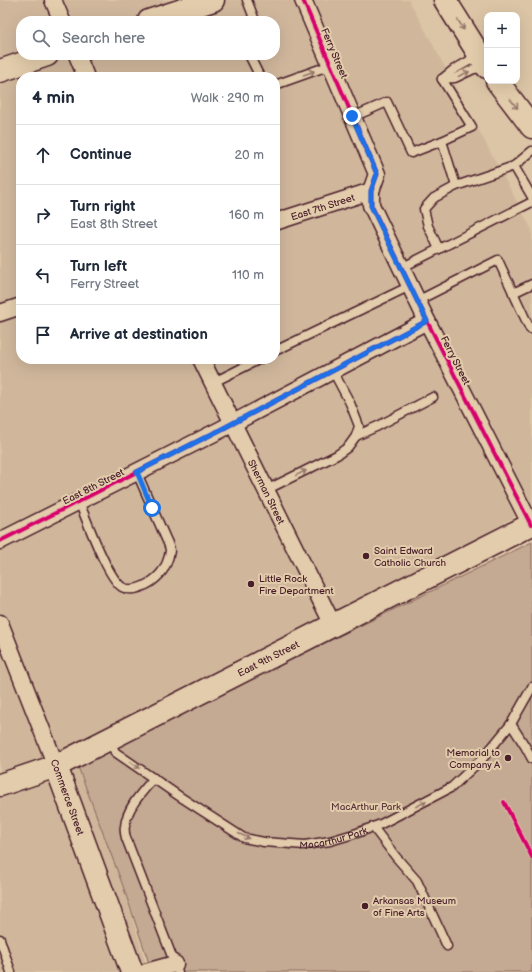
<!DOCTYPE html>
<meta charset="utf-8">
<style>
:root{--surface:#fff;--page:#f6f6f7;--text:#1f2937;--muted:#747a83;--line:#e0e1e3}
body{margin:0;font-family:"Balsamiq Sans",sans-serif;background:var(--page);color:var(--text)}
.controls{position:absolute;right:12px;top:12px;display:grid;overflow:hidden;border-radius:8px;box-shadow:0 4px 16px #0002}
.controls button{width:36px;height:36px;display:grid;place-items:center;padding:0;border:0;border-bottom:1px solid var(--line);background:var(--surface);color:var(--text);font:20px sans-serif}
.stop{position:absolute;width:12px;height:12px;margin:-9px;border:3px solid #1a73e8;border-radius:50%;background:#fff}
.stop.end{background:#1a73e8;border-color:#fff;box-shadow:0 1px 4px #0008}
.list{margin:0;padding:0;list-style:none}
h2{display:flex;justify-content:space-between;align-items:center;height:52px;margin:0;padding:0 16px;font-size:17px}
h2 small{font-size:13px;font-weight:400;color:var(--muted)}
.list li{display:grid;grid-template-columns:26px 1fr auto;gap:12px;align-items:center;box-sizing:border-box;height:60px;padding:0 16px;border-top:1px solid var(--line)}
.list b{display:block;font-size:15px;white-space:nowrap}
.list p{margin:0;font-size:13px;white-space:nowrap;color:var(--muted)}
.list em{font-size:13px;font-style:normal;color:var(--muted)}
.icon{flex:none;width:22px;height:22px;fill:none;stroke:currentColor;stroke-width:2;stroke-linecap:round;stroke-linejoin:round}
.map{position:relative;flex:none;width:532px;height:972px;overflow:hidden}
.search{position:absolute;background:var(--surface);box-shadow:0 4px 16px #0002;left:16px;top:16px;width:264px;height:44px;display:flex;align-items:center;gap:10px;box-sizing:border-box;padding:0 14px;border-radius:16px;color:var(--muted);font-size:15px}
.panel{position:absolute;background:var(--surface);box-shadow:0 4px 16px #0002;left:16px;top:72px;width:264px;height:292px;border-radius:16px}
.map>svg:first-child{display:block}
.built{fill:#d0b79c;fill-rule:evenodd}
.green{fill:#c4aa92;stroke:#87645e}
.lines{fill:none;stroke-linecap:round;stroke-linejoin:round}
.lane-casing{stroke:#4a1f2b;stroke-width:11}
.street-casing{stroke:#4a1f2b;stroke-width:19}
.secondary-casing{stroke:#4a1f2b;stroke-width:25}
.lane{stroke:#e2ccab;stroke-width:8}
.street{stroke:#e2ccab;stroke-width:16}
.secondary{stroke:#e2ccab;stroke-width:22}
.cycleway-casing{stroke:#e2ccab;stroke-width:6}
.cycleway{stroke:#d6006c;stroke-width:4}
.oneway{stroke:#96766b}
.route{stroke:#1a73e8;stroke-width:5}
.poi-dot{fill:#4a1f2b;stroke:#e2ccab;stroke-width:1.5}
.labels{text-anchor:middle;stroke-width:4;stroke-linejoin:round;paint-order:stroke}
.street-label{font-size:10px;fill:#4a1f2b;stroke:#e2ccab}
.poi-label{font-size:10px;fill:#4a1f2b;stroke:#e2ccab;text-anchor:start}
.park-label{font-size:10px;fill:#5c343a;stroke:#e2ccab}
</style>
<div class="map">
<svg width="532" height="972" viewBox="0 0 532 972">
<rect width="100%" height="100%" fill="#dcc5a6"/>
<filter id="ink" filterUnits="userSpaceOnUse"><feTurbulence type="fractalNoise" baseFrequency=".025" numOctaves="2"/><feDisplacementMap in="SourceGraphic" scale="8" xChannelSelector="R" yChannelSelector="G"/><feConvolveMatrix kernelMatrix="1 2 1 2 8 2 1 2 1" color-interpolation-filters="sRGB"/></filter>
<g filter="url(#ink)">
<path class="built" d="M0,0h409l123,230v277l-455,257 46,122 25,86h-148zM21,21h254v34h-254zM21,77h254v282h-254z"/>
<path class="green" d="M532,542v430h-380l-29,-86 -46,-122z"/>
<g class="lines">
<defs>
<g id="lane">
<path d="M247,0l7,18 -3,3"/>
<path d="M249,55l11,22"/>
<path d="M442,79l30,48 -30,14 14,45 58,-20 18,-15"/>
<path d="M442,79l13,-1 19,-9 11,-1"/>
<path d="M442,79l11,-9 16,-9 8,-9"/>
<path d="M275,85l56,-20"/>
<path d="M353,117l34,-15 24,51 31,-12"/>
<path d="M514,166l18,31"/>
<path d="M439,249l-11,-23 -4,-17 10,-11 22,-12"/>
<path d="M401,268l131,-66"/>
<path d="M513,293l19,-9"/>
<path d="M417,301l81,-41 32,69 2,-1"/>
<path d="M275,351l135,-65"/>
<path d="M212,383l48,-24"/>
<path d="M356,436l22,-10 55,-29"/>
<path d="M266,490l71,-35 11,-8 8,-11 3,-10 -9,-23 -17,-32"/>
<path d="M79,502c8,18 28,75 43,85 12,7 30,-4 38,-13 5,-5 9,-16 10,-23 0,-3 -2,-8 -4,-12l-29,-66"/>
<path d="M511,724l14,22 7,13"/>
<path id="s1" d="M109,739l6,13 64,44 65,42 20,4 41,3 25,-4 27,-8 24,-9 71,-37 31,-29 28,-34 21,-37"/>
<path d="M154,778c-11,13 -27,29 -29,48 -1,4 0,8 1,12l52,134"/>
<path d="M373,827l23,30 21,24 30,65"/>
<path d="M0,939l11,33"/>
</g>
<g id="street">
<path d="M53,0l9,21"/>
<path d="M303,0l74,174 -6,17v14l56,116 104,204"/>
<path d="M77,55l9,22"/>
<path id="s2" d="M275,222l96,-31"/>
<path d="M0,313l21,-7"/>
<path id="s3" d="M201,359l132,266"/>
<path d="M0,541l220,-111 207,-109"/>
<path d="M0,623l56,143"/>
<path d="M146,972l29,-8"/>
</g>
<g id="secondary">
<path d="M445,0l42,67"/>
<path d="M149,21l64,-21"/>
<path d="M0,71l47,-16"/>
<path d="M497,81l35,46"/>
<path d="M56,766l76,206"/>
<path id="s4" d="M0,785l56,-19 476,-242"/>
</g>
</defs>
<use href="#lane" class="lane-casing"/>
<use href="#street" class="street-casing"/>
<use href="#secondary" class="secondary-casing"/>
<use href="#lane" class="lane"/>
<use href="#street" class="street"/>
<use href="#secondary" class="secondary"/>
<defs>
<path id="cycleway" d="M303,0l74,174 -6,17v14l56,116 104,204
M0,541l220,-111 207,-109
M504,802l28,55"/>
</defs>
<use href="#cycleway" class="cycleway-casing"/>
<use href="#cycleway" class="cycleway"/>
</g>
<defs><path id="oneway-shaft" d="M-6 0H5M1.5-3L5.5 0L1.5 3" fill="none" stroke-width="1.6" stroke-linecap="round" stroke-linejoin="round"/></defs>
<g class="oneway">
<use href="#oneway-shaft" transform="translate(461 25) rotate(58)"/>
<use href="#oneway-shaft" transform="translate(309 73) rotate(-19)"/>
<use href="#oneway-shaft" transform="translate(464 74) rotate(-23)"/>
<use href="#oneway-shaft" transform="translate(514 104) rotate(51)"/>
<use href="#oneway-shaft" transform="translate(301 473) rotate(-26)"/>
<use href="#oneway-shaft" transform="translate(135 765) rotate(34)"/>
<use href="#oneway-shaft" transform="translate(421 804) rotate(-27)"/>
<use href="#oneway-shaft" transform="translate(244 836) rotate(24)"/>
</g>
</g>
<g class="lines" filter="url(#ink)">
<path class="route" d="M152,508l-15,-36 83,-42 207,-109 -56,-115v-15l6,-17 -25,-58"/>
</g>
<g class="poi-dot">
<circle cx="366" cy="556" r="4"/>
<circle cx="251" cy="584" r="4"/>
<circle cx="508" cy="758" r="4"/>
<circle cx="365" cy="906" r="4"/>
</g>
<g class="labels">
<g class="street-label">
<text transform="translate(335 53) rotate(67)" y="4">Ferry Street</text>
<text dy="4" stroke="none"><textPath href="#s2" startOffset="50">East 7th Street</textPath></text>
<text transform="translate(456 360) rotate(63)" y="4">Ferry Street</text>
<text transform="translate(93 486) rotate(-27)" y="4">East 8th Street</text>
<text dy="4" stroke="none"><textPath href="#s3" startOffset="148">Sherman Street</textPath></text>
<text dy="4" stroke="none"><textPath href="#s4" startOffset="297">East 9th Street</textPath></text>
<text transform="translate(68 797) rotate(70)" y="4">Commerce Street</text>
<text dy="4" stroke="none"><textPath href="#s1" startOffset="260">Macarthur Park</textPath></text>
</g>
<g class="poi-label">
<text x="374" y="554">Saint Edward<tspan x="374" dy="12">Catholic Church</tspan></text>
<text x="259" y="582">Little Rock<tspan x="259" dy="12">Fire Department</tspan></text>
<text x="500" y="756" text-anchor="end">Memorial to<tspan x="500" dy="12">Company A</tspan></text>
<text x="373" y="904">Arkansas Museum<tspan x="373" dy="12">of Fine Arts</tspan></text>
</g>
<g class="park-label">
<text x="366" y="810">MacArthur Park</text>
</g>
</g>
</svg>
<div class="controls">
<button>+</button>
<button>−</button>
</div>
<div class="stop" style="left:152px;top:508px"></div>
<div class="stop end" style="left:352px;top:116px"></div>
<div class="search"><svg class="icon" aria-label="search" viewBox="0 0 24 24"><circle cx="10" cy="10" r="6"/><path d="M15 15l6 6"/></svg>Search here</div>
<section class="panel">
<h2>4 min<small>Walk · 290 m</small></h2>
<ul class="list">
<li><svg class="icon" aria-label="ahead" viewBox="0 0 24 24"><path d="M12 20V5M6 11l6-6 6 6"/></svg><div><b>Continue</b></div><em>20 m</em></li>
<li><svg class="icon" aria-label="right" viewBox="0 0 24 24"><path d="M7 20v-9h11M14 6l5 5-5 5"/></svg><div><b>Turn right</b><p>East 8th Street</p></div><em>160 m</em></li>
<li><svg class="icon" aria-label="left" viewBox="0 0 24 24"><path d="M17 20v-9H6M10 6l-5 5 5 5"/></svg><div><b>Turn left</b><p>Ferry Street</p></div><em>110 m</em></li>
<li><svg class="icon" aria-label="arrive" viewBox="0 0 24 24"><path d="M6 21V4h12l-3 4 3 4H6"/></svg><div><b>Arrive at destination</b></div></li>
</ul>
</section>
</div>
